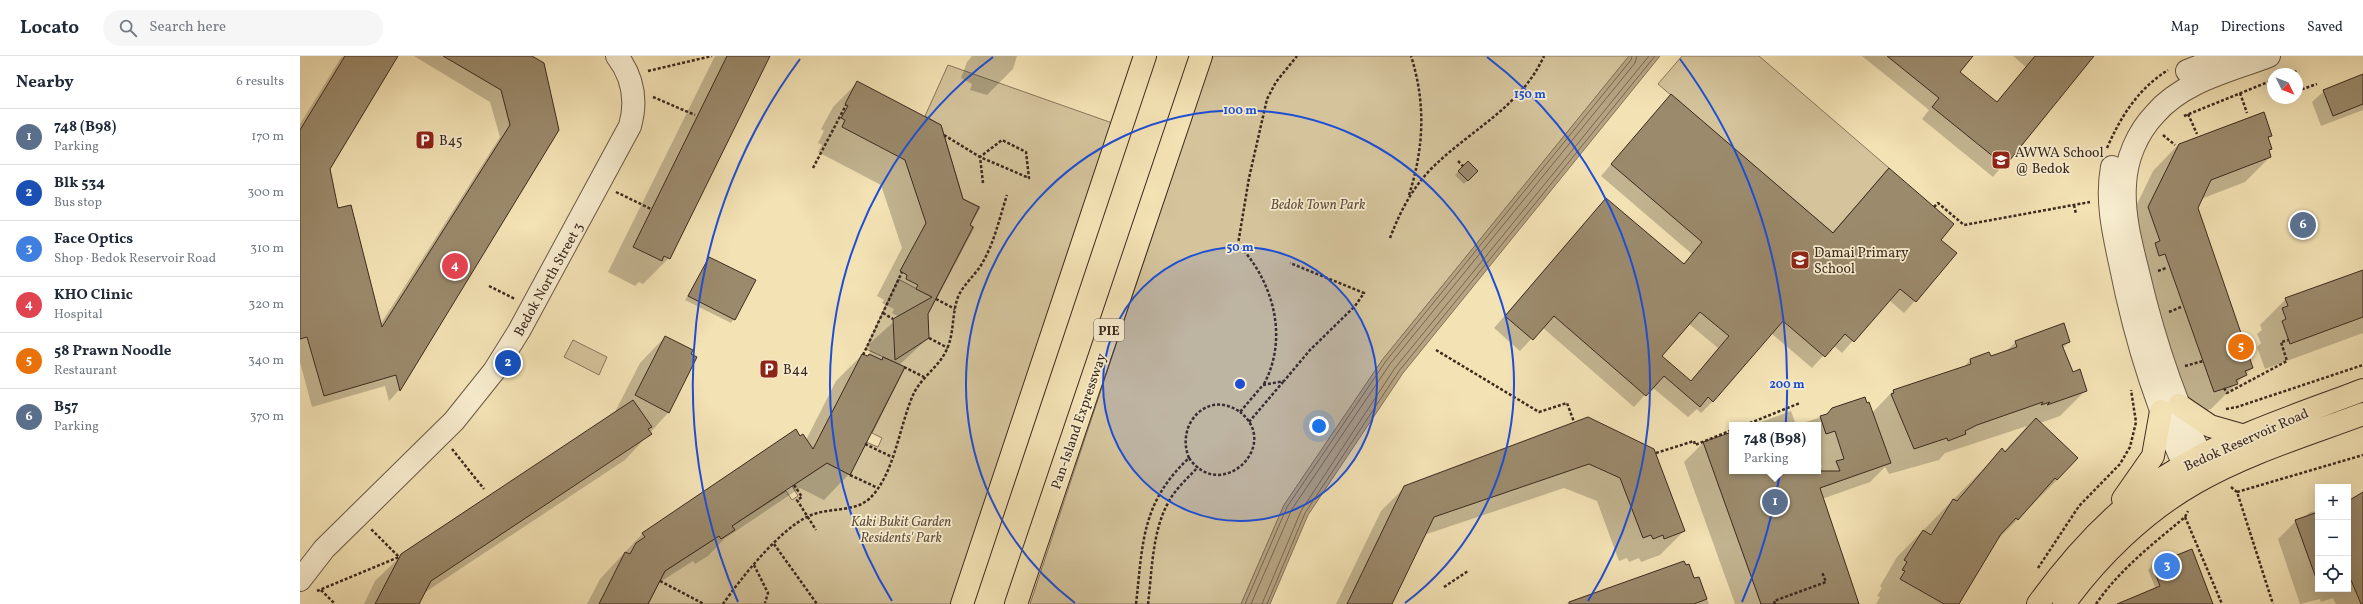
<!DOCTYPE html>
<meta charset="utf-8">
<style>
:root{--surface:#fff;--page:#f6f6f7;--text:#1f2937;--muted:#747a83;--line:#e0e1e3;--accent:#8f2418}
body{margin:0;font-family:Vollkorn,serif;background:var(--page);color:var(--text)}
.controls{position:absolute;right:12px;bottom:12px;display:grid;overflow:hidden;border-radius:0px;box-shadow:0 4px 16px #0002}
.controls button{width:36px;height:36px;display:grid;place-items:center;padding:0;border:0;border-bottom:1px solid var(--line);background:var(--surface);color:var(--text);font:20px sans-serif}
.compass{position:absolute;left:1967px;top:12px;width:36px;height:36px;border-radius:50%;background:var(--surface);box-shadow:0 4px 16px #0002;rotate:133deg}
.you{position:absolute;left:1019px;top:370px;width:14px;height:14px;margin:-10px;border:3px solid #fff;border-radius:50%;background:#1a73e8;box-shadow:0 0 0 6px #1a73e833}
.badge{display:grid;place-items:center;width:26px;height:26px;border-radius:50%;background:var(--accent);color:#fff;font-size:13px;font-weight:700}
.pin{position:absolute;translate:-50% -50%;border:2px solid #fff;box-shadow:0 1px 4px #0006}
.popup{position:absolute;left:1429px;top:366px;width:92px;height:52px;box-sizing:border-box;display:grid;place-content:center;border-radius:0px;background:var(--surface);filter:drop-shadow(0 1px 3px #0005);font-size:13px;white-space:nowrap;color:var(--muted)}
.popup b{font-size:15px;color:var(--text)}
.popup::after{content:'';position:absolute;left:50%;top:100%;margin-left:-8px;border:8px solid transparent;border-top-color:var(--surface)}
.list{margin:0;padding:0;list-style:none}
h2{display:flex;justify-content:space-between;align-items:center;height:52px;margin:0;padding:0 16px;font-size:17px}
h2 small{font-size:13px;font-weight:400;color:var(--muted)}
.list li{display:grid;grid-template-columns:26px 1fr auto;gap:12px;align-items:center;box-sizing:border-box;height:56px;padding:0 16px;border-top:1px solid var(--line)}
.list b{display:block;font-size:15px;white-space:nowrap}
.list p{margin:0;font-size:13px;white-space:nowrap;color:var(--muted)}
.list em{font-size:13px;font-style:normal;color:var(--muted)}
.icon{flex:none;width:22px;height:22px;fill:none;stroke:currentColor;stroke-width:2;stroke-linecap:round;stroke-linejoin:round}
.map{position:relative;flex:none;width:2063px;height:548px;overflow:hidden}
header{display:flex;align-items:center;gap:24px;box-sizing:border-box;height:56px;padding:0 20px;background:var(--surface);border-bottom:1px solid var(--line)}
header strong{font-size:19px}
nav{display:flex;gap:22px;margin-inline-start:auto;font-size:14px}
.search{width:280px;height:36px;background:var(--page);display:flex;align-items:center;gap:10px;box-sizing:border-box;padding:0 14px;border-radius:22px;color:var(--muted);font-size:15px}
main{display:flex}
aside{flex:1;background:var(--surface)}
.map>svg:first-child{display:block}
.green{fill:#d4c39b;stroke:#88765d}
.water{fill:#b5a381;stroke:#85735a}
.shadow{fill:#0003;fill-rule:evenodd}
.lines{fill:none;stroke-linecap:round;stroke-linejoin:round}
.shore{stroke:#786650;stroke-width:1}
.building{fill:#9b8a6c;stroke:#3c2a1f;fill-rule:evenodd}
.minor-casing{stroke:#6a5844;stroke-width:24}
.major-casing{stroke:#3c2a1f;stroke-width:24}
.highway-casing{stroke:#3c2a1f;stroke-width:24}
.path{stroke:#3c2a1f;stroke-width:2.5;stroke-dasharray:3 2;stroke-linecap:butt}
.minor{stroke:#f7ecce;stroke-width:22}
.major{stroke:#f3e2b4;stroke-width:22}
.highway{stroke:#f3e2b4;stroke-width:22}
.ring{fill:none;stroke:#1d4ed8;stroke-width:2}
.labels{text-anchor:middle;stroke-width:3.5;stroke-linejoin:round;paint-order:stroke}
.shield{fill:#f7ecce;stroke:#746454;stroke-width:1}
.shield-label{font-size:13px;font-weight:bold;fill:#3c2a1f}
.poi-label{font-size:14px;fill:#3c2a1f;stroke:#f7ecce;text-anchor:start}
.park-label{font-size:14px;font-style:italic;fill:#62503e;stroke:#f7ecce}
.street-label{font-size:14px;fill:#3c2a1f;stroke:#f7ecce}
.centre{fill:#1d4ed8;stroke:#f7ecce;stroke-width:2}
.ring-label{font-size:12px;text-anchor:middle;font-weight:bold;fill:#1d4ed8;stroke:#f7ecce;stroke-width:3.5;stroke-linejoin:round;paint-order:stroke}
</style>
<header>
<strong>Locato</strong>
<div class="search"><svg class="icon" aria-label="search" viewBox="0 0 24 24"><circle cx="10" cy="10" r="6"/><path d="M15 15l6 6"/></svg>Search here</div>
<nav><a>Map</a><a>Directions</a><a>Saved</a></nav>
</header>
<main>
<aside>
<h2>Nearby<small>6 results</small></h2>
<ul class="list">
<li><span class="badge" style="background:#5c6f8a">1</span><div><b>748 (B98)</b><p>Parking</p></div><em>170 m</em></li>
<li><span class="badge" style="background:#1a4fb4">2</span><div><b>Blk 534</b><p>Bus stop</p></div><em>300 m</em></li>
<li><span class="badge" style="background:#3f7fe0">3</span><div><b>Face Optics</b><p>Shop · Bedok Reservoir Road</p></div><em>310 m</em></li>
<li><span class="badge" style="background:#e0444e">4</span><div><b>KHO Clinic</b><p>Hospital</p></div><em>320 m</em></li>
<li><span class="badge" style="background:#e8710a">5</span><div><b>58 Prawn Noodle</b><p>Restaurant</p></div><em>340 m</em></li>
<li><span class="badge" style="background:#5c6f8a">6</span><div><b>B57</b><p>Parking</p></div><em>370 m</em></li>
</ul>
</aside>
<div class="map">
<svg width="2063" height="548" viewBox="0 0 2063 548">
<rect width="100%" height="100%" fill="#f3e2b4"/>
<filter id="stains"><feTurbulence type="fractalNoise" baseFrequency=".005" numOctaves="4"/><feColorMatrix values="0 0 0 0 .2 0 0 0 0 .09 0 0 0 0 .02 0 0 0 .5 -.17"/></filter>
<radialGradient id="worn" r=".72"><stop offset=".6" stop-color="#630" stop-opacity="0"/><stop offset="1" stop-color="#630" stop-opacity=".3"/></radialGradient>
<path class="green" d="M912,0h417l-246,303 -99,146 -43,99h-211z
M1382,0h77l130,112 -56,65 -175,-149z
M648,9l170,60 -163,479h-307l17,-33 54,-35 2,3 13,-9 -2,-4 54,-35 6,9 6,-4 -6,-10 35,-23 23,12 16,-33 12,5 4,-9 -10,-5 33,-66 -39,-18 32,-70 38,20 38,-72 -4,-2 10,-18 -17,-8 -22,-74 -16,-9z
M273,284l34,17 -8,18 -35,-18z"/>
<path class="water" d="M1329,0h31l-257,317 -95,142 -38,89h-29l43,-99 99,-146z"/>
<path class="shadow" d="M42,0h55l-68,113 9,40 42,116 120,-188 -10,-35 -76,-46h116l28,74 -159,260 -10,11 -4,-15 -73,21 -12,-45v-238z
M415,0h54l-100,202 -26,26 -4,-2 -4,4 -27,-14z
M672,0h45l-4,13 -26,26 -17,-5 2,-6 -11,-6 6,-16z
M1562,0h110l-14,16 38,31 30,-36 -13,-11h80l-100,121 -71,-58 7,-9z
M2063,19v35l-42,16 -9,-24 12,-11z
M557,27l106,116 15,9 -51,106 1,24 -30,28 -49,108 -25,26 -24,-12 -76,51 -16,17 -13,8 -2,-3 -36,23 -10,20h-60l13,-25 43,-46 157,-96 6,3 30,-59 26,-26 5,2 3,-2 -1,-11 30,-27 -7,-4 2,-4 -12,-6 2,-3 -7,-4 25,-48 -21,-63 -63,-33 4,-7 -4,-2 6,-12 -3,-2 12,-22z
M1360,51l172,126 57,-64 50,71 17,14 -52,59 -15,-13 -47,53 -9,-8 -21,23 -41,-35 -58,68 -12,12 -4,-4 -9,8 -36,-30 -18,20 -92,-80 -22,24 -26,-23 112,-129 77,66 9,-11 -91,-78zM1389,268l29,24 -28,34 -30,-26z
M1971,80l-3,3 3,9 -3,3 2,6 -25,25 -44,17 -4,9 55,160 -41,41 -23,8 -65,-184 30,-62 26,-27z
M1168,106l9,9 -13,13 -9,-9z
M409,202l25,61 -3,4 -46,-23z
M2063,215v62l-98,36 -8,-22 4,-4 -4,-9 5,-4 -2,-5 26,-26z
M365,281l31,21 -28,55 -43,47 -201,133 -6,11h-54l11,-23 27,-26 212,-141 26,-51z
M1716,286h53l-6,6 10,25 13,17 -26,26 -20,7 17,57 -62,62 -38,62h-81l4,-7 -3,-1 5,-8 -2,-2 17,-29 105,-107 2,2 23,-26 -82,27 -6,7 -50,14 -4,-7 -15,15 -48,17 36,105h-123l-51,-142 19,-19 29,-10v38h86l4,-4 -4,-12v-30h-21l30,-10 45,-2 21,-22 70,-23 7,-8 35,-8z
M1491,355l5,14h-43z
M1288,362l96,113 -24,24 -19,7 -2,-4 -10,4 -2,-4 -8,3 -22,-60 -33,-13 -140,47 -32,69h-56l45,-93 24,-24z
M2063,441v107h-27l-3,-6 -12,4 -1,-3 -20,5 -22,-65 18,-18 9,-4 5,-5 8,-1v78h30v-87z
M1891,495l21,53h-75l19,-15 -8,-19 4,-4z
M1384,506l10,18 5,-2 10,26h-143z"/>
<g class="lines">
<path class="shore" d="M945,548l42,-97 99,-146 245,-301 1,-4
M951,548l41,-95 98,-145 245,-301 2,-7
M962,548l39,-93 94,-143 254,-312
M967,548l38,-91 94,-142 256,-315"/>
</g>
<path class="building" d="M45,0h53l-68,113 8,39 13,-3 31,122 128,-202 -9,-35 -58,-34h89l12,7 15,67 -159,261 -4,-16 -72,21 -17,-59 -7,2v-209z
M427,0h43l-100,203 -6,-3 -2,5 -29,-14z
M1587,0h86l-13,16 37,30 38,-46h59l-89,110 -73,-59 7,-9z
M2063,18v30l-30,12 -10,-26z
M557,25l84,44 22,74 16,8 -9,18 3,2 -45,87 1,24 -34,22 -2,-41 39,-22 -16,-8 2,-4 -12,-6 1,-4 -7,-4 26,-48 -21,-63 -63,-33 3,-7 -4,-2 7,-12 -3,-2z
M1371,38l162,139 56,-65 65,56 -13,16 16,13 -41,49 -16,-13 -46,53 -9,-8 -20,23 -42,-36 -70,81 -5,-5 -8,10 -36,-31 -18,20 -92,-80 -21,24 -28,-24 101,-118 78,66 18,-22 -91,-78zM1400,256l29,24 -38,45 -29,-25z
M1964,56l8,24 -4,1 4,12 -3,1 2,7 -60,23 -13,28 55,160 -8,3 2,4 -11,5 2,4 -24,8 -49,-138 -6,2 -4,-13 5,-2 -12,-34 31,-63z
M1168,105l10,10 -10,10 -10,-10z
M409,201l47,23 -21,40 -47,-24z
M2063,214v47l-73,27 -8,-23 4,-2 -4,-11 6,-2 -3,-8z
M1764,267l6,19 -8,3 11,27 7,-3 7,22 -40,14 3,-3 -9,3 2,-3 -66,23 -12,6 1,3 -18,7 -1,-3 -33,11 -23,-55 3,-1 -1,-3 78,-26 -1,-5 19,-7 2,4 26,-9 -2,-6z
M365,280l28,14 -2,4 6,3 -28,56 -34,-18z
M562,298l6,2 1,-2 13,6 1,-3 22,10 -55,108 -23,-12 -95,63 3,4 -14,9 -2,-3 -54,35 -17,33h-49l26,-52 5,2 6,-11 9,-6 -3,-4 154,-104 4,7 3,-2 10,15z
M1565,341l2,6 2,-1 22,61 -71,25 39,116h-98l-58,-162 29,-10v39h108l-4,-10 8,-2 -9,-28 -9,3 -6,-18 7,-2 5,-6z
M333,344l19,27 -4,2 4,5 -221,147 -12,23h-44l26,-50z
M1288,361l66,32 31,82 -21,8 -1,-4 -10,4 -2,-4 -8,3 -23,-60 -31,-14 -155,53 -42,87h-45l57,-118z
M1736,362l42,40 -21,22 -2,-2 -37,42 -2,-2 -15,16 -42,70h-15l-44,-25 5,-8 -3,-1 5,-8 -3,-2 19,-30 8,5 22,-36 4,2 45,-53 3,4z
M2063,436v112h-2l-10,-24 -3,1v-80z
M2018,456v66h-2l-21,-58z
M1892,493l21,55h-96l43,-18 -8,-21z
M1384,505l2,4 3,-1 5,14 5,-1 8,22 -13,5h-125v-2z"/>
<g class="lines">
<defs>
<path id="minor" d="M1887,15l38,-15
M1812,111c-6,32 1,64 8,96 15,76 37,149 72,218
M1910,418c-33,-64 -56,-133 -72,-202 -7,-28 -15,-58 -13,-87 1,-26 12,-52 30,-71 28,-33 75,-43 114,-58
M0,524l24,-31 130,-128 40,-50 25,-40 111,-205c7,-25 3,-49 -13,-70"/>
<path id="major" d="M1879,349l31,21 35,10
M1823,443l30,-43 8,-45
M1738,548c39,-54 88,-106 146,-139 56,-32 119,-52 179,-75
M1764,548c34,-47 80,-92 131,-121 52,-30 112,-48 168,-69"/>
<path id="highway" d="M662,548l183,-548
M716,548l185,-548"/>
</defs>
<use href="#minor" class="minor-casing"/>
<use href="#major" class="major-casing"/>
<use href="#highway" class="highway-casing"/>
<path class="path" d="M348,15l64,-15
M1989,18l8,-3
M1997,35l20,-7
M1940,37l7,20
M353,41l42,18
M1888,58l9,20
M1884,60l89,-36
M644,79l36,22 49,21
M1863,79l12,10
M1807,92c14,-32 31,-59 61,-78
M1158,105l5,5
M513,112l33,-63
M683,127l-3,-26 22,-17 24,12 3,26 -2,2
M316,136l35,17
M1109,139c15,-47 17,-92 2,-139
M1774,149l2,9
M1634,151l4,-4 26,22 126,-23
M1090,182c10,-26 22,-50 42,-70 38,-38 89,-61 112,-112
M1858,215l8,-3
M189,230l26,13
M636,243l19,10
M1869,256l12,-5
M583,257l10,6
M629,282l19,10
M1136,294l103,62 28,-9 7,19
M563,299l39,-83
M1885,310l18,-5
M604,311l20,10
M964,328c25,-47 9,-103 -26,-140l11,-66 18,-79 9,-17 21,-26
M1924,332l3,5 60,-32 -6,-19 8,-2
M1926,353l11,-2 126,-42
M949,366l34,-40
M1445,369l55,-22
M565,388l27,13
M152,393l32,40
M1356,397l38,-12 1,4 37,-15
M889,402c32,46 93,-13 51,-46
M550,419l28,13
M494,429l8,12 -5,3 19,30
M1931,431l6,5 36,112
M1937,436l126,-37
M1885,461l37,87
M474,488l43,60
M454,509l14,28 -3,10
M1738,512l41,-62 41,-42 10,-17 6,-25 -5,-32
M360,525l44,23
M1144,531l24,-16
M21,534l14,14
M17,535l82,-34 -28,-28
M423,548c18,-26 57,-75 86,-88 19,-9 44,-3 60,-17 26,-24 30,-74 45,-106 8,-16 23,-25 31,-40 10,-18 6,-37 13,-56 6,-14 19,-23 26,-37 11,-20 16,-44 23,-65
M836,548c7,-61 5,-101 53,-146 -14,-34 19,-69 51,-46l23,-27 21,-4 26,-31 45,-44 9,-13 -74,-30
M848,548c4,-32 4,-72 20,-101 7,-14 19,-24 30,-36
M1475,548l-1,-3 52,-19 -4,-10
M1796,548c23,-34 58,-61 89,-87l3,-6"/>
<use href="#minor" class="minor"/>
<use href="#major" class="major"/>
<use href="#highway" class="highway"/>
</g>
<circle cx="940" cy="328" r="137" fill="#1d4ed8" fill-opacity=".12"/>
<g class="ring">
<circle cx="940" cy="328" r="137"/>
<path d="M775 547A274 274 0 1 1 1105 547"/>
<path d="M592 545A410 410 0 0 1 693 1M1187 1A410 410 0 0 1 1288 545"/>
<path d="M438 546A547 547 0 0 1 500 3M1380 3A547 547 0 0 1 1442 546"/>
</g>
<defs>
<symbol id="parking-square" viewBox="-11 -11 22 22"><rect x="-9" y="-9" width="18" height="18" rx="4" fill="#8f2418" stroke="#f7ecce"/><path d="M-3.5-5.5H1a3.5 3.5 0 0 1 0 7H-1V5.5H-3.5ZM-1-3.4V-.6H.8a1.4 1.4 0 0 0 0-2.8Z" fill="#fff"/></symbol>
<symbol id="school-square" viewBox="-11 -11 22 22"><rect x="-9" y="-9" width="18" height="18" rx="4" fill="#8f2418" stroke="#f7ecce"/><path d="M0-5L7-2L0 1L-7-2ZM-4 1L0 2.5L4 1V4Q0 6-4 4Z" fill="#fff"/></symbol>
</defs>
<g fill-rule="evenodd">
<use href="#parking-square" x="114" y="73" width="22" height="22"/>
<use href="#school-square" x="1690" y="93" width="22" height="22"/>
<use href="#school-square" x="1489" y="193" width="22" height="22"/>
<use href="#parking-square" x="458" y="302" width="22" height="22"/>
</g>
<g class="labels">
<rect class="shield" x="794" y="263" width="30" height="22" rx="3"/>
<g class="shield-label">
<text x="809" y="279">PIE</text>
</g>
<g class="poi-label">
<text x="139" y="89">B45</text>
<text x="1715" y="101">AWWA School<tspan x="1715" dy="16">@ Bedok</tspan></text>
<text x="1514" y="201">Damai Primary<tspan x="1514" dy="16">School</tspan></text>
<text x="483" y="318">B44</text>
</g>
<g class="park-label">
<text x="1018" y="153">Bedok Town Park</text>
<text x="601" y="470">Kaki Bukit Garden<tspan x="601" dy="16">Residents' Park</tspan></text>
</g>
<g class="street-label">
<text transform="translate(248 223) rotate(-61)" y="5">Bedok North Street 3</text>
<text transform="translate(778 365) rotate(-71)" y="5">Pan-Island Expressway</text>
<text transform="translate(1946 383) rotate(-24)" y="5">Bedok Reservoir Road</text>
</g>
</g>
<circle cx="940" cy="328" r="6" class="centre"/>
<g class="ring-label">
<text x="1230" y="42">150 m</text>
<text x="940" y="58">100 m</text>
<text x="940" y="195">50 m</text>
<text x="1487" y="332">200 m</text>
</g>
<rect width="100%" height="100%" filter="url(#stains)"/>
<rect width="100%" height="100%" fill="url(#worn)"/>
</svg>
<div class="controls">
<button>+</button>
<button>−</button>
<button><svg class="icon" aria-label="locate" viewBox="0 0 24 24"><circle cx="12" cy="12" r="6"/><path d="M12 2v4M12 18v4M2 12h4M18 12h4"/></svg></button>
</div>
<svg class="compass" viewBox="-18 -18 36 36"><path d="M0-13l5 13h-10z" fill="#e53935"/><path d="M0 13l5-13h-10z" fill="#747a83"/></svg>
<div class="you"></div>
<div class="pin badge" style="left:1475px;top:446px;background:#5c6f8a">1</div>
<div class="popup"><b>748 (B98)</b>Parking</div>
<div class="pin badge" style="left:208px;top:307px;background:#1a4fb4">2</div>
<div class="pin badge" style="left:1867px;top:510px;background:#3f7fe0">3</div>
<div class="pin badge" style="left:155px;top:210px;background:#e0444e">4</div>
<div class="pin badge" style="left:1941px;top:291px;background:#e8710a">5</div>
<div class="pin badge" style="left:2003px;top:169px;background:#5c6f8a">6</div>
</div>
</main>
